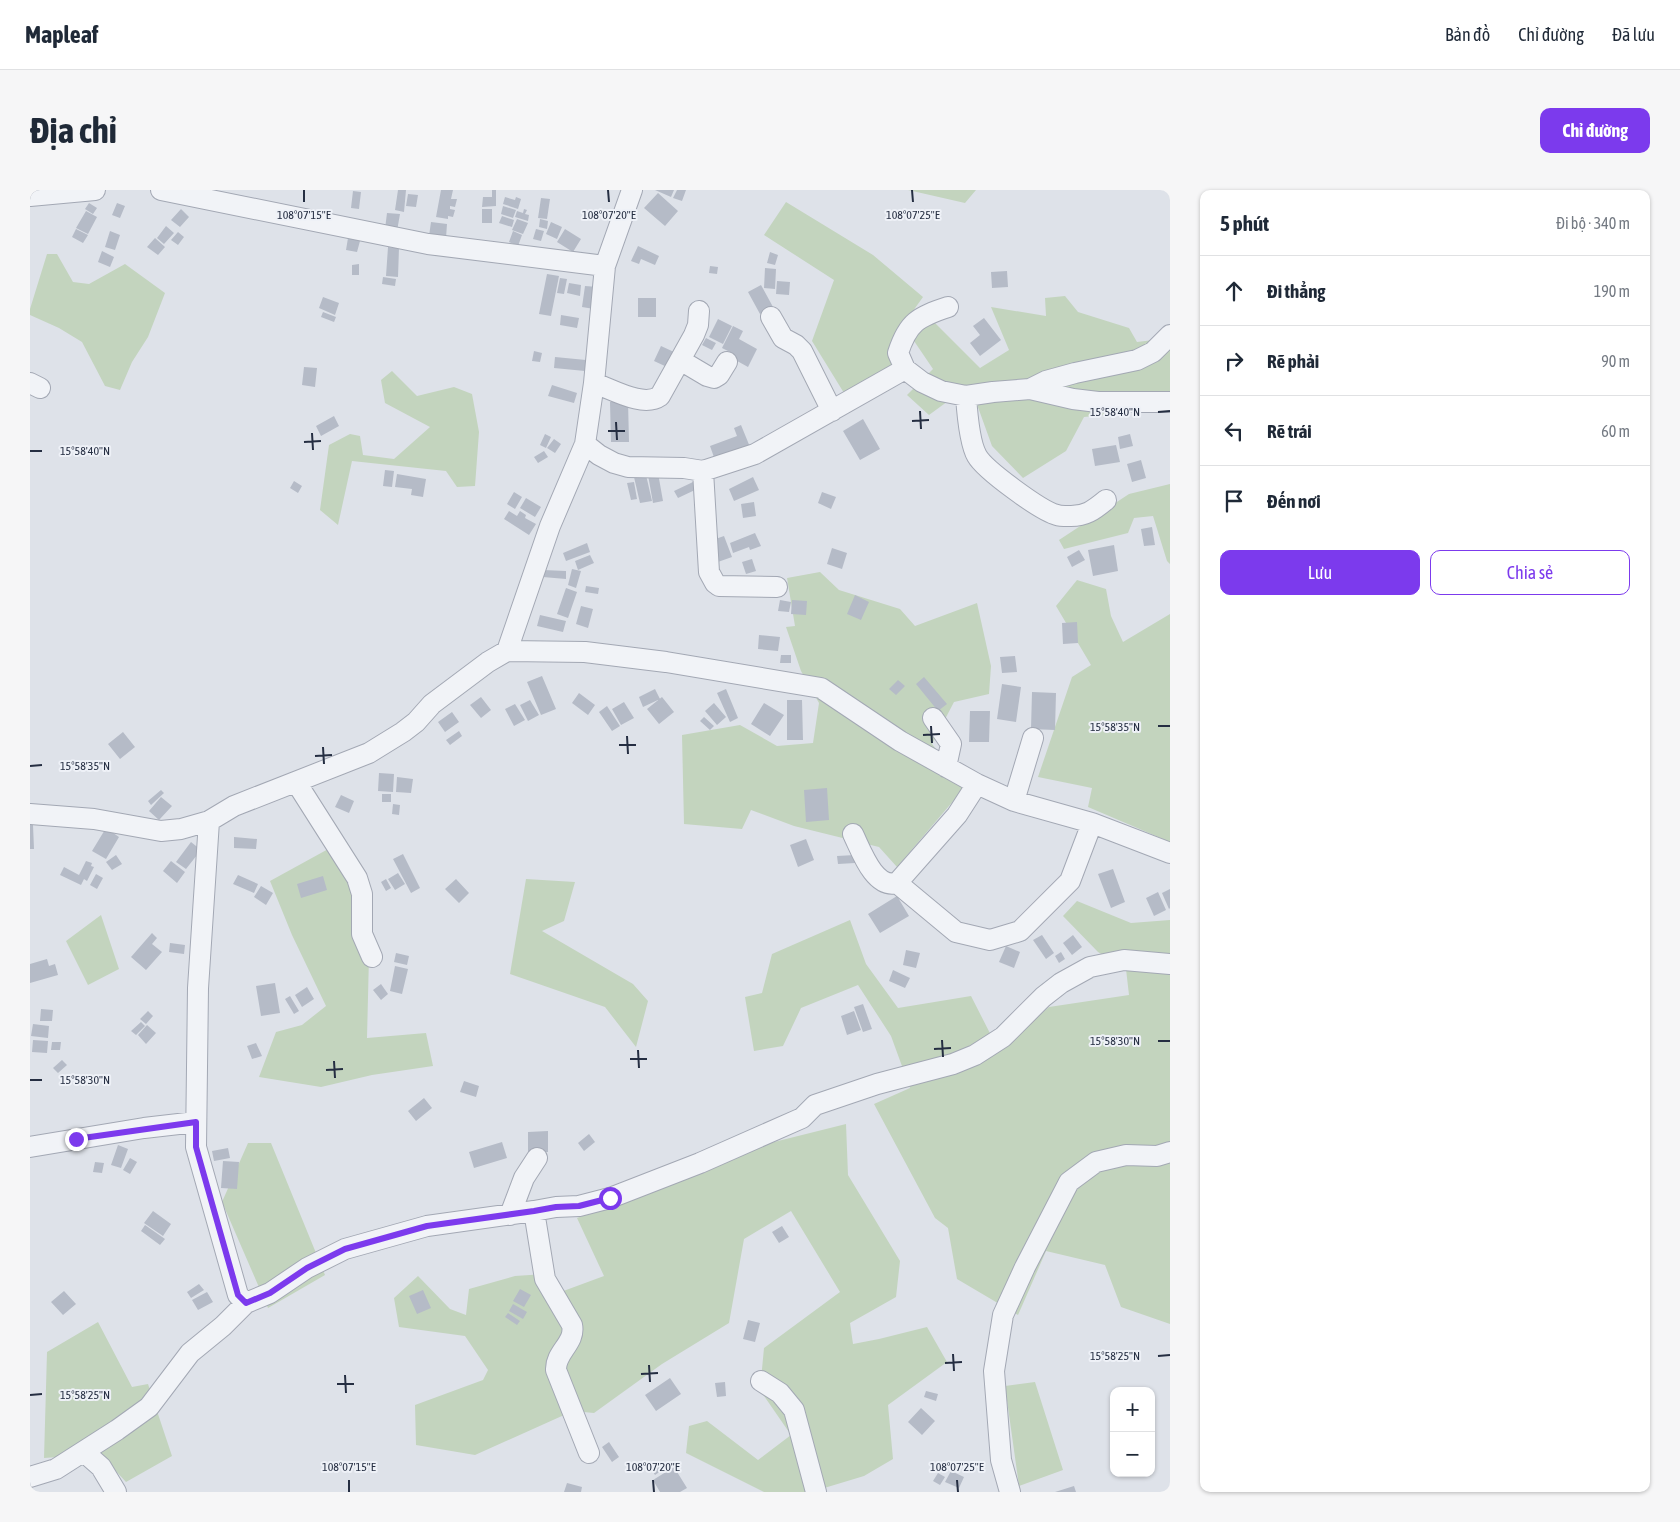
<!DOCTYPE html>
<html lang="vi">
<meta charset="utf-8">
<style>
:root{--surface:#fff;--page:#f6f6f7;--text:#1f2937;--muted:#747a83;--line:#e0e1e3;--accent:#7c3aed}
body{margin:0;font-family:"Asap Condensed",sans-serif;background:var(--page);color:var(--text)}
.controls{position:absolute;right:15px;bottom:15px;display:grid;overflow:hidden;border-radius:10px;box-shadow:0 1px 4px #0004}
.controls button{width:45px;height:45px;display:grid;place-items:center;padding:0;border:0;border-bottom:1px solid var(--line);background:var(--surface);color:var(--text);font:25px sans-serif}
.stop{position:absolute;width:15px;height:15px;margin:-11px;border:4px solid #7c3aed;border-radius:50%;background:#fff}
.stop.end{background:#7c3aed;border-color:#fff;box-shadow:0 1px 5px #0008}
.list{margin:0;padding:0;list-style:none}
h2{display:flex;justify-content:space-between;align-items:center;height:65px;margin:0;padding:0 20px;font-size:21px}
h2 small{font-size:16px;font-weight:400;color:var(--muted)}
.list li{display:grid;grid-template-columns:32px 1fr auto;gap:15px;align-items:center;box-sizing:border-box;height:70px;padding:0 20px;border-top:1px solid var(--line)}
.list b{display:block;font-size:19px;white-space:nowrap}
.list em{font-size:16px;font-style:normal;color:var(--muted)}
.actions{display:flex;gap:10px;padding:15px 20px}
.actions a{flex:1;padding:11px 0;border:1px solid var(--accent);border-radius:10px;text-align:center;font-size:18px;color:var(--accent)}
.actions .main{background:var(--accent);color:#fff}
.icon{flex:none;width:28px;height:28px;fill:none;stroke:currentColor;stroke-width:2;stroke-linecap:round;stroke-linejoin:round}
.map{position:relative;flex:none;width:1140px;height:1302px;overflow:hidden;border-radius:10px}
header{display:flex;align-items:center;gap:30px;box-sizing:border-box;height:70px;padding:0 25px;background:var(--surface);border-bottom:1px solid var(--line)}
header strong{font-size:24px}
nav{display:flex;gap:28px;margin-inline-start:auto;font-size:18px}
.intro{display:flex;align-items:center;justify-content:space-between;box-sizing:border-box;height:120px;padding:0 30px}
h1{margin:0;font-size:35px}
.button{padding:12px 22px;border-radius:10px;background:var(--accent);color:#fff;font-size:18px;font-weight:700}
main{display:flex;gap:30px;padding:0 30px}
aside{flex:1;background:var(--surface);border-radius:10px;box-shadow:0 1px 4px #0004}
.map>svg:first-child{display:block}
.green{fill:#c3d4be}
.building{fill:#b5bbc7}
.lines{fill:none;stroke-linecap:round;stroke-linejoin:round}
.minor-casing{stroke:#a3a8b4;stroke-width:22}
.minor{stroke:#f1f3f7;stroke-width:20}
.route{stroke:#7c3aed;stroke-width:6}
.ticks{fill:none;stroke:#252e42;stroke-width:2}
.ticks-label{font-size:12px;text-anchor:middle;fill:#252e42;stroke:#eef1f7;stroke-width:4;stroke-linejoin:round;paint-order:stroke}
</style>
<header>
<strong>Mapleaf</strong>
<nav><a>Bản đồ</a><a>Chỉ đường</a><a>Đã lưu</a></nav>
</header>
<div class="intro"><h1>Địa chỉ</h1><a class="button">Chỉ đường</a></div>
<main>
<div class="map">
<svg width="1140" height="1302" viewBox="0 0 1140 1302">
<rect width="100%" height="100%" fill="#dee2e9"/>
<path class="green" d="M878,0h68l-11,13z
M756,12l87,53 50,42 -33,46 3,24 -49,26 -32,-52 22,-61 -70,-45z
M17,64h10l16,28 16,2 36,-20 40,29 -17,44 -16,25 -12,28 -15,-4 -23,-44 -23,-14 -29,-13v-6z
M1035,106l13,16 51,16 8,14 33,-4v71l-86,8 -18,34 -43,27 -31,-32 -22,-61 -41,30 -22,-20 26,-26 -21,-31 20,-18 48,48 29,-18 -18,-43 55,9 -1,-18z
M362,181l25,25 37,-9 18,7 7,38 -4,54 -18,1 -11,-16 -94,-10 -14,64 -18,-15 9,-65 21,-11 10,2 3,19 31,4 36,-32 -45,-24 -4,-23z
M1140,294v80l-3,-3 -14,-45 -19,2 -6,15 -64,16 -5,-9 70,-46z
M790,382l19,18 61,19 15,17 62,-23 14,63 -2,28 -35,8 -22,42 34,42 -69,81 -18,-20 -85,-21 -43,-16 -9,19 -58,-5 -2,-89 58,-10 37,21 36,-3 6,-40 -18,-32 -15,-44 9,-1 -8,-48z
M1047,390l29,9 5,27 12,26 47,-28v228l-82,-35 4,-19 -54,-11 34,-100 19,-12 -35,-59z
M311,652l28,114 -2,82 59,-5 7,33 -61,9 -51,12 -62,-10 17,-45 26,-7 24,-19 -34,-71 -22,-54z
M496,689l49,3 -11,39 -22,10 91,53 15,17 -12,46 -31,-40 -95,-33z
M1047,711l54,22 39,-3v404l-49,-17 -16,-42 -59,-14 -28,64 -61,-36 -9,-51 -13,-10 -61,-114 36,-16 -19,-52 -33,-51 -57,23 -18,38 -29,5 -9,-54 17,-4 10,-39 78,-34 16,44 32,44 73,-12 27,53 51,-42 80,-12 -3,-26 -28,-17 -35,-36z
M71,725l18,54 -31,16 -22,-44z
M816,934l2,51 52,86 -4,36 -46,26 3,21 26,-5 48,-12 20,35 -59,43 5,54 -29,17 -53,16h-47l-78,-39 3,-27 18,-5 51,39 33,-25 -31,-45 4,-42 76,-56 -49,-81 -47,28 -15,84 -67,41 -68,49 -21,-2 -98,44 -59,-10 -1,-40 68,-25 5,-10 -23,-34 -66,-9 -5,-29 24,-22 32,33 16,6 3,-26 46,-13 30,-2 13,19 46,-17 -27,-58 193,-75z
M218,953h23l54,132 -57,33 -46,-106z
M68,1132l34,65 16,-3 24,72 -46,26 -26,-28 -56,4 3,-106z
M1005,1192l28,88 -44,16 -14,-100z"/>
<path class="building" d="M368,0h8l-2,22 -9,-2z
M411,0h12l-2,9h6l-2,8 -5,-1v3l5,1 -2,7 -5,-1v3l-12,-2z
M462,0h4v16l-14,1 1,-10h9z
M625,0h19l-3,7z
M647,0h9l-4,11 -9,-3z
M323,1l8,1 -2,17 -8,-1z
M628,3l20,18 -13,15 -21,-18z
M378,4l10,1 -2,12 -10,-1z
M475,7l10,3 1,-3 5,2 -3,10 -15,-5z
M511,8l9,1 -3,20 -9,-1z
M59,13l8,5 -4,6 -8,-5z
M87,13l8,3 -5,12 -8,-3z
M473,16l13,4 -3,8 -12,-4z
M151,19l8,8 -9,10 -9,-7z
M452,19h10v14h-10z
M494,19l3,1 -2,4 4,1 -1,6 -13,-4 2,-6 6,2z
M56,21l11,6 -9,17 -12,-6z
M357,23l13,1 -3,17 -12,-2z
M472,26l12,4 -2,7 -13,-4z
M487,29l11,4 -5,11 -11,-4z
M510,29l8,2 -1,8 -8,-2z
M401,32l16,2 -1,14 -17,-2z
M521,32l11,5 -5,12 -11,-5z
M136,36l8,7 -10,11 -7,-6z
M46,39l12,6 -5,8 -11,-6z
M506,39l8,2 -3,10 -8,-2z
M535,39l16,10 -8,13 -16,-10z
M80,41l10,4 -5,15 -10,-3z
M483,41l9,4 -4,11 -9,-4z
M148,42l6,5 -6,8 -7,-5z
M125,48l10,9 -7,8 -11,-8z
M318,48l12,3 -3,11 -11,-2z
M608,56l21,10 -4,9 -14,-6 -2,5 -8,-3z
M358,57l11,1 -1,29 -12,-1z
M72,61l12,6 -4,10 -12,-5z
M740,62l8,3 -3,10 -8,-2z
M329,74v11h-7v-10z
M680,76l8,1 -1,7 -8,-1z
M735,78l11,1 -1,20 -11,-1z
M977,81l1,16 -16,1 -1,-16z
M517,84l12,2 -8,40 -12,-2z
M353,87l13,2 -1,7 -13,-2z
M530,88l7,1 -3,15 -7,-1z
M747,91l13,1 -1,13 -13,-1z
M539,93l12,2 -1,11 -13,-3z
M731,95l12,22 -13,7 -12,-22z
M555,96l13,1 -4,22 -12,-2z
M293,107l16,6 -4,12 -16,-7z
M608,108h18v19h-18z
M293,122l13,5 -2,5 -13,-5z
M531,125l18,3 -2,10 -17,-3z
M954,128l17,22 -21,16 -10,-13 10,-8 -7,-9z
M688,129l14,7 -9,18 -14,-7z
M703,136l10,5 -4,8 18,10 -9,18 -18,-10 2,-4 -10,-5z
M676,148l10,5 -4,7 -10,-5z
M631,156l13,6 -7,15 -13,-6z
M504,161l8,2 -2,9 -8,-1z
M525,167l31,3 -1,11 -31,-3z
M274,177l13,1 -2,19 -13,-2z
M522,195l25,8 -3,10 -26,-7z
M598,211l1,41h-18l-1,-40z
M304,226l5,10 -18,10 -5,-10z
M833,229l17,30 -20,11 -17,-29z
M711,235l9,22 -35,13 -5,-14 27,-10 -3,-8z
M515,244l6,3 -5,11 -6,-3z
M1100,244l3,12 -13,3 -2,-12z
M524,249l7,5 -6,9 -8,-5z
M1086,255l4,17 -25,4 -3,-17z
M514,261l4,6 -10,6 -4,-6z
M1111,270l5,18 -14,4 -5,-18z
M355,280l9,1 -2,16 -9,-1z
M628,283l5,28 -10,2 -5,-28z
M367,284l29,5 -3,18 -12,-2 1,-6 -17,-2z
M616,285l6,26 -12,2 -6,-26z
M723,287l6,13 -25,11 -5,-12z
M264,291l8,5 -4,7 -8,-5z
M604,292l3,17 -6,1 -4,-17z
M663,292l4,7 -19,9 -4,-7z
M484,302l8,5 -7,12 -8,-5z
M792,302l14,5 -5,12 -13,-6z
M496,308l15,9 -6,10 -15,-9z
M724,312l2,14 -13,2 -2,-14z
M479,321l8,5 3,-5 6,4 -1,3 11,6 -7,11 -25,-16z
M1122,337l3,18 -11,1 -3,-17z
M725,343l6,13 -11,4 -1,-3 -16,6 -3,-10z
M694,346l8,21 -17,6 -8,-21z
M557,353l3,9 -24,9 -3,-8z
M1084,355l4,26 -25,5 -5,-26z
M802,358l15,5 -5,16 -15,-5z
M1049,360l6,10 -13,7 -5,-10z
M560,365l4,8 -16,7 -3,-9z
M722,369l4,12 -10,3 -4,-12z
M542,379l9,2 -5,17 -8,-3z
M513,380l23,1v8l-23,-2z
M556,396l13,2 -1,6 -13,-2z
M536,398l11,4 -9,26 -11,-4z
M825,405l14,7 -8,18 -14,-6z
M750,410l11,2 -2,10 -11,-1z
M762,410l15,1 -1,14 -15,-1z
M551,416l12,3 -5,19 -12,-4z
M510,425l26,6 -3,11 -26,-6z
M1047,432l1,21 -15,1 -1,-21z
M729,445l21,2 -2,14 -20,-2z
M751,465h10v8h-11z
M985,466l2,16 -15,1 -2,-16z
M512,486l14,33 -15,6 -14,-33z
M894,487l23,27 -9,7 -22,-27z
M868,490l7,6 -9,9 -7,-6z
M972,494l19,3 -5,35 -19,-3z
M625,499l5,10 -17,8 -4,-10z
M696,499l12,29 -8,4 -13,-29z
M1002,502l24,1 -1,37 -24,-1z
M549,503l16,12 -7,10 -16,-12z
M451,507l10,13 -10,8 -11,-13z
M632,507l12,15 -15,12 -12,-15z
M500,510l9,15 -11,6 -8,-16z
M757,510h15l1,40h-16z
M594,512l10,16 -13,7 -9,-16z
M684,513l12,14 -9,8 -12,-14z
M734,513l20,12 -14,21 -19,-12z
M485,514l10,16 -11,6 -9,-17z
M577,516l13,20 -8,5 -13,-19z
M940,521h20l-1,31h-20z
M422,522l7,10 -14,10 -7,-10z
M674,527l10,9 -4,4 -10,-9z
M429,541l3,5 -12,9 -4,-5z
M93,542l12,15 -15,12 -12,-15z
M349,583l15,1 -1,18 -15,-1z
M367,587l16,2 -2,14 -15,-1z
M797,598l2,32 -23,2 -2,-32z
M131,600l3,3 -13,12 -3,-4z
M352,604h9v8h-9z
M311,605l13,6 -5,12 -14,-6z
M131,607l11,9 -13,14 -10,-9z
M363,614l7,1 -1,10 -7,-1z
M0,635h3l1,24h-4z
M76,638l13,9 -13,22 -14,-8z
M204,647l23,2 -1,10 -22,-1z
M776,649l8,21 -16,7 -8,-22z
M161,652l10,8 -15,19 -10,-7z
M373,664l17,34 -9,5 -18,-34z
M86,665l6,9 -10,6 -6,-8z
M825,665v8l-17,1 -1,-8z
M56,671l6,2 -1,3 3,1 -7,14 -3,-2 -3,6 -21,-10 4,-8 15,8z
M141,671l14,11 -8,11 -14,-12z
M1083,679l12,33 -14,6 -13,-34z
M368,683l7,11 -10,6 -7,-11z
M66,684l7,4 -6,11 -7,-4z
M208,685l20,9 -4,9 -21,-9z
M293,686l4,14 -26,8 -4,-14z
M356,689l5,9 -5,3 -5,-9z
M426,689l13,14 -10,10 -14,-14z
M231,696l12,7 -7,12 -12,-8z
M1140,699v19l-1,1 -7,-16z
M1128,702l8,18 -12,6 -8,-18z
M867,706l12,20 -29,17 -12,-19z
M122,743l5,5 -5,6 10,8 -16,18 -15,-13z
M1012,745l12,18 -8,6 -13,-19z
M1043,745l9,12 -10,8 -9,-12z
M140,753l15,2 -1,9 -15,-2z
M976,756l14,6 -6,16 -15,-6z
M876,760l14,3 -4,15 -13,-3z
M1031,762l4,7 -6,4 -4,-7z
M366,763l13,3 -2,9 -13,-3z
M17,769l2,7 6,-2 3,11 -28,8v-19z
M365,776l13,3 -6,25 -12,-3z
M863,780l17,8 -5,10 -16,-7z
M245,793l5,30 -19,3 -5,-30z
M351,794l7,10 -7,6 -8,-10z
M277,797l7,12 -12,8 -7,-12z
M260,806l9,15 -5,3 -9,-15z
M833,814l9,25 -9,3 -9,-25z
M11,819l12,1 -1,11h-12z
M118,821l5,5 -7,8 -6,-5z
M824,821l7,19 -14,5 -6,-19z
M111,832l4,4 -9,9 -5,-4z
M3,834l16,2 -1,12 -17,-2z
M117,835l9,8 -10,11 -8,-9z
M3,850l15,1 -1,12 -15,-1z
M22,852h9l-1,8h-9z
M226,853l6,13 -10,3 -5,-13z
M32,870l5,5 -9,8 -5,-5z
M434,891l15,5 -3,11 -16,-5z
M394,908l8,10 -16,13 -8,-10z
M518,941v21l-20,1v-21z
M559,944l6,8 -11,9 -6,-8z
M472,952l5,16 -33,10 -5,-16z
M88,955l10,4 -7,19 -10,-3z
M198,958l2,10 -16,3 -2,-10z
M100,968l7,4 -7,12 -7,-4z
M193,971l16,1 -2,27 -16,-1z
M65,972l9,1 -2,10 -9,-1z
M123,1021l18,13 -8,12 -19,-13z
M115,1035l20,14 -5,6 -19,-14z
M752,1036l7,11 -10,6 -7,-11z
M169,1094l5,6 -13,8 -4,-6z
M490,1099l11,6 -7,12 -11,-6z
M393,1100l8,18 -14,6 -8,-18z
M34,1101l12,13 -13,11 -12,-13z
M177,1102l6,10 -15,8 -6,-10z
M483,1114l14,8 -4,7 -14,-8z
M478,1123l12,8 -3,4 -12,-8z
M718,1130l12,3 -5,19 -12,-3z
M640,1188l11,16 -25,17 -11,-16z
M695,1192l1,14 -9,1 -2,-14z
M896,1201l12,3 -2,7 -12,-4z
M891,1218l14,13 -13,14 -14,-13z
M579,1252l10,15 -7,5 -10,-15z
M635,1272l3,4 -13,9 -3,-5z
M644,1277l13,21 -7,4h-20l-7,-12z
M921,1281l13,6 -5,11 -14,-6z
M908,1283l7,4 -5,8 -7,-4z
M537,1293l15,4 -1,5h-17z
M1044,1296l2,6h-21z"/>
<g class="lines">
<defs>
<path id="minor" d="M131,0l267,54 177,22 27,-76
M0,6l65,-6
M918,117c-30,10 -40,15 -50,46l7,16 17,13 19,9 25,5 27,-4 37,-3 43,10 25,3h72
M741,127l12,21 13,7 6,6 30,60
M650,170l27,16 7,2 5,-3 8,-13
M0,193l10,5
M564,193c18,6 49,25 66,13l34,-61 4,-10 1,-14
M1000,199l16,-8 29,-8 62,-13 16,-8 17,-17
M936,206c1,15 4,48 11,60 8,14 64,55 80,59 3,1 8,1 11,1 17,1 26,-6 38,-16
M555,254l14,11 15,8 14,4 56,1 19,3 52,-17 150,-85
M673,281l6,101 6,11 4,3 58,1
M477,461l43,-125 35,-82 9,-61 11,-117
M903,528l18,26 -5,23
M266,592l61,96 5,16v40l10,23
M984,611l19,-63
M0,624l64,5 67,12 20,-2 28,-8 25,-15 135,-53 34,-21 13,-10 16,-18 56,-42 19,-11 78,1 81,10 155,26 79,53 77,43 37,17 78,22 78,30
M179,631l-11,167 -2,159 42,148 8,8
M823,644c8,16 21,55 44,49l60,-68 20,-31
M867,693l59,49 34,8 30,-9 50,-50 22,-58
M0,957l114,-19 52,-6
M504,1021l11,68 27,46c4,18 -17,27 -16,45l33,83
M480,1025l14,-37 13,-20
M731,1191l19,12 14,17 22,82
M54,1262l17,15 15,25
M0,1287l26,-8 61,-39 32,-23 41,-54 33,-27 23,-23 24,-10 37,-25 38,-19 82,-23 107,-15 22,-4 23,-1 31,-8 90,-35 102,-45 13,-13 62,-21 76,-20 22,-9 28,-18 40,-40 18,-14 29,-16 34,-7 46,4
M980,1302l-9,-32 -7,-89 9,-56 22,-48 44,-85 27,-20 30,-7 31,1 13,-4"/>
</defs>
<use href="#minor" class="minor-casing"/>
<use href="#minor" class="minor"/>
</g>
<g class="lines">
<path class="route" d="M46,949l120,-17v25l42,148 8,8 24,-10 37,-25 38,-19 82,-23 107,-15 22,-4 23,-1 31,-8"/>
</g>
<path class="ticks" d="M274,0v12M578,0l1,12M882,0l1,12M890,221l1,18M1128,222l12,-1M882,231l17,-1M586,232l1,18M578,241h17M282,243l1,17M274,252l17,-1M0,261h12M901,536l1,17M1128,536h12M893,545l17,-1M597,546l1,18M589,555h17M293,557l1,17M285,566l17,-1M0,576l12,-1M912,850l1,17M1128,851h12M904,859l17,-1M608,860l1,18M600,869h17M304,871l1,17M296,880l17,-1M0,890h12M923,1164l1,17M1128,1166l12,-1M915,1173l17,-1M619,1175l1,17M611,1184l17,-1M315,1185l1,18M307,1194h17M0,1205l12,-1M319,1290v12M623,1290l1,12M927,1290l1,12"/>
<g class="ticks-label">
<text x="274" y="29">108°07'15"E</text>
<text x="579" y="29">108°07'20"E</text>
<text x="883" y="29">108°07'25"E</text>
<text x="1085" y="226">15°58'40"N</text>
<text x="55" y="265">15°58'40"N</text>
<text x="1085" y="541">15°58'35"N</text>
<text x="55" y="580">15°58'35"N</text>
<text x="1085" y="855">15°58'30"N</text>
<text x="55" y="894">15°58'30"N</text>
<text x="1085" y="1170">15°58'25"N</text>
<text x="55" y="1209">15°58'25"N</text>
<text x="319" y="1281">108°07'15"E</text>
<text x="623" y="1281">108°07'20"E</text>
<text x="927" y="1281">108°07'25"E</text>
</g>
</svg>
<div class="controls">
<button>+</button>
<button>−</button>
</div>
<div class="stop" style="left:580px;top:1008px"></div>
<div class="stop end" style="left:46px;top:949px"></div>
</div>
<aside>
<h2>5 phút<small>Đi bộ · 340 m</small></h2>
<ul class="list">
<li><svg class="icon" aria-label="ahead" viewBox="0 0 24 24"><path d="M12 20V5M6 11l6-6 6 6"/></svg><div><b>Đi thẳng</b></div><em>190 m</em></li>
<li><svg class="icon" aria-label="right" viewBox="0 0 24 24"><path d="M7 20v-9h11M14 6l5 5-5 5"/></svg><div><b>Rẽ phải</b></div><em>90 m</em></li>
<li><svg class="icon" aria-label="left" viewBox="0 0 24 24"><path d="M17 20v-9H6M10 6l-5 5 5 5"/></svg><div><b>Rẽ trái</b></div><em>60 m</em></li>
<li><svg class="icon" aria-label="arrive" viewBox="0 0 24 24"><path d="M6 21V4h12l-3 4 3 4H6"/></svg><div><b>Đến nơi</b></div></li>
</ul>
<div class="actions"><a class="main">Lưu</a><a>Chia sẻ</a></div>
</aside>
</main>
